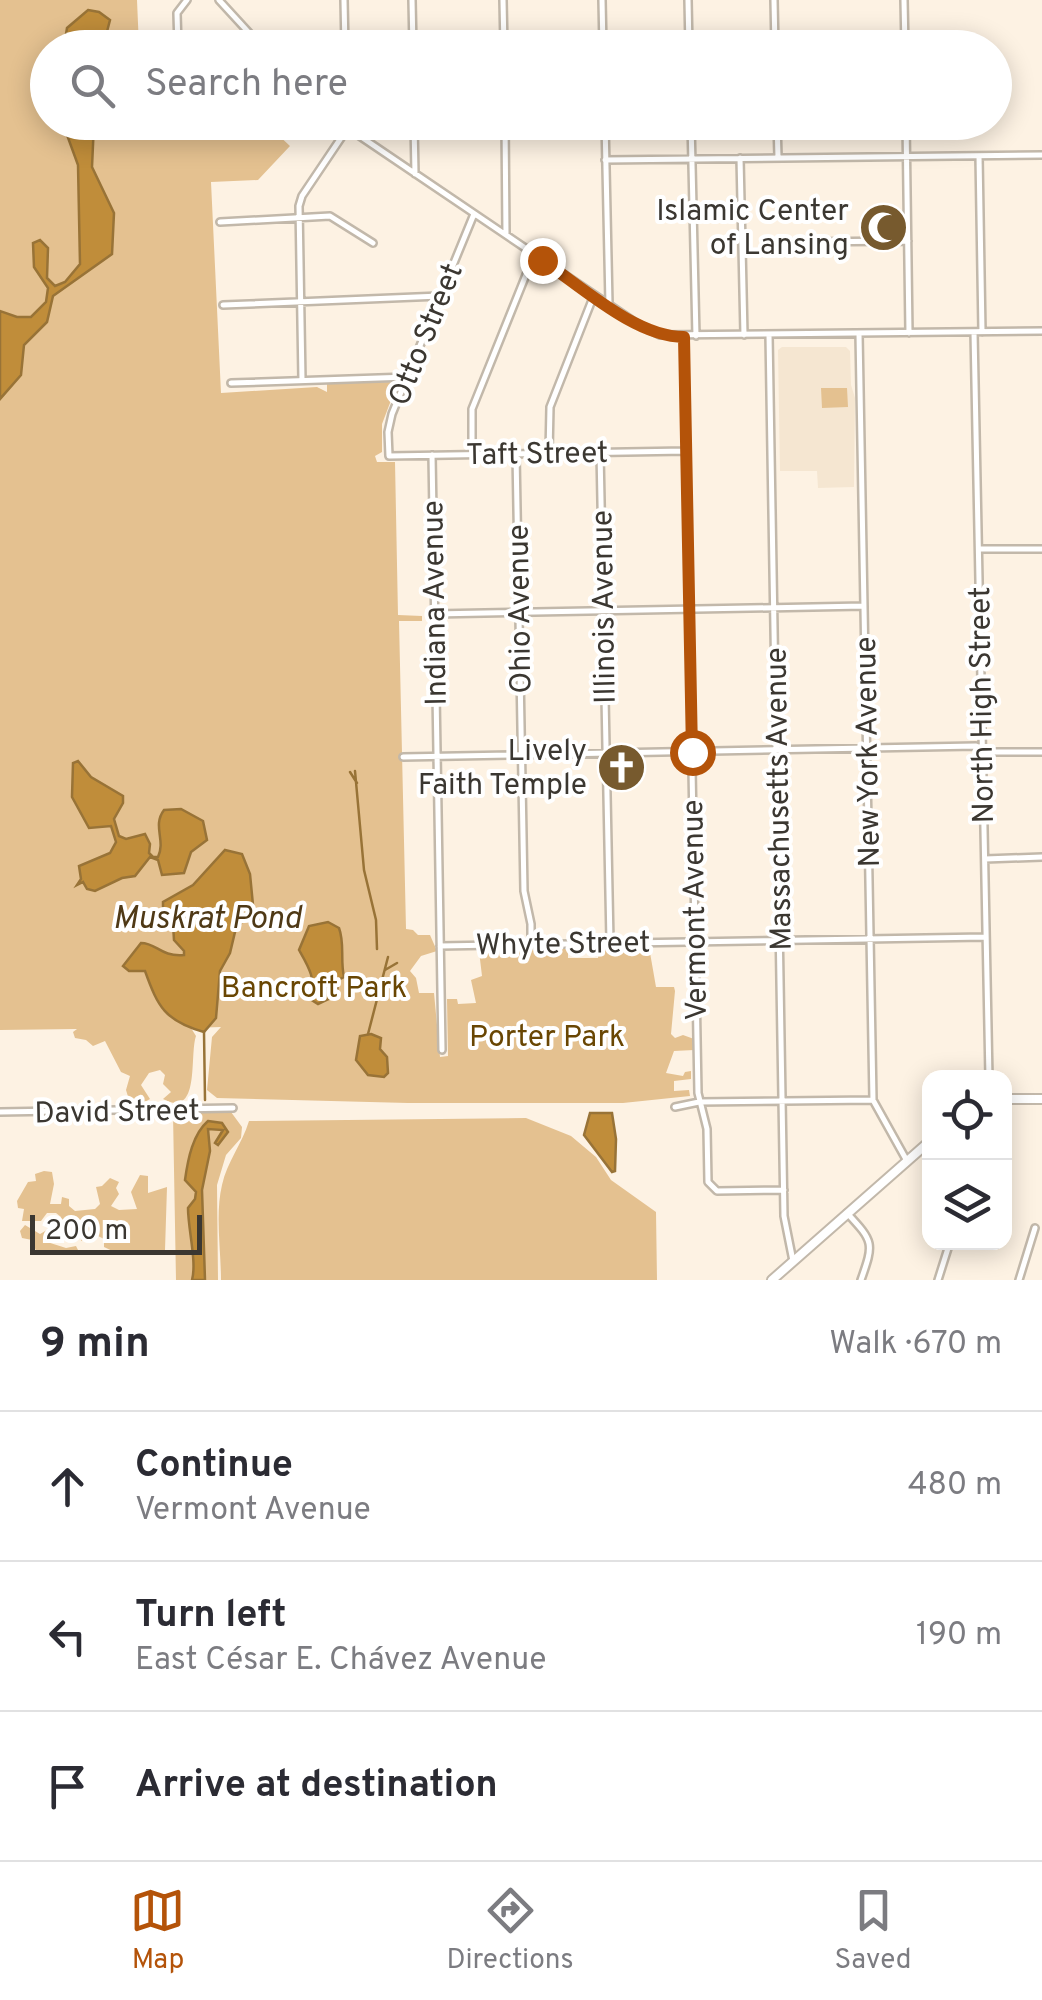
<!DOCTYPE html>
<meta charset="utf-8">
<style>
:root{--surface:#fff;--page:#f7f7f7;--text:#2b2b33;--muted:#7c7c81;--line:#e1e1e2;--accent:#b45309}
body{margin:0;font-family:Overpass,sans-serif;background:var(--page);color:var(--text)}
.controls{position:absolute;right:30px;bottom:30px;display:grid;overflow:hidden;border-radius:20px;box-shadow:0 5px 25px #0003}
.controls button{width:90px;height:90px;display:grid;place-items:center;padding:0;border:0;border-bottom:2px solid var(--line);background:var(--surface);color:var(--text);font:50px sans-serif}
.scale{position:absolute;left:30px;bottom:25px;width:172px;box-sizing:border-box;padding-left:10px;border:5px solid #3b3731;border-top:0;font-size:28px;line-height:35px;white-space:nowrap;color:#3b3731;-webkit-text-stroke:8px #fff;paint-order:stroke}
.stop{position:absolute;width:30px;height:30px;margin:-22px;border:8px solid #b45309;border-radius:50%;background:#fff}
.stop.end{background:#b45309;border-color:#fff;box-shadow:0 2px 10px #0008}
.list{margin:0;padding:0;list-style:none}
h2{display:flex;justify-content:space-between;align-items:center;height:130px;margin:0;padding:0 40px;font-size:42px}
h2 small{font-size:32px;font-weight:400;color:var(--muted)}
.list li{display:grid;grid-template-columns:65px 1fr auto;gap:30px;align-items:center;box-sizing:border-box;height:150px;padding:0 40px;border-top:2px solid var(--line)}
.list b{display:block;font-size:38px;white-space:nowrap}
.list p{margin:0;font-size:32px;white-space:nowrap;color:var(--muted)}
.list em{font-size:32px;font-style:normal;color:var(--muted)}
.icon{flex:none;width:55px;height:55px;fill:none;stroke:currentColor;stroke-width:2;stroke-linecap:round;stroke-linejoin:round}
.map{position:relative;flex:none;width:1042px;height:1280px;overflow:hidden}
.search{position:absolute;background:var(--surface);box-shadow:0 5px 25px #0003;left:30px;right:30px;top:30px;height:110px;display:flex;align-items:center;gap:25px;box-sizing:border-box;padding:0 35px;border-radius:55px;color:var(--muted);font-size:38px}
.sheet{height:580px;background:var(--surface)}
nav{display:flex;justify-content:space-around;align-items:center;box-sizing:border-box;height:140px;border-top:2px solid var(--line);background:var(--surface);font-size:28px;color:var(--muted)}
nav a{display:grid;justify-items:center;gap:5px}
nav .on{color:var(--accent)}
.map>svg:first-child{display:block}
.built{fill:#f5e6d1}
.green{fill:#e4c190}
.water{fill:#c08d3a;stroke:#987337;stroke-width:2.5}
.lines{fill:none;stroke-linecap:round;stroke-linejoin:round}
.stream{stroke:#987337;stroke-width:2.5}
.minor-casing{stroke:#c2b8aa;stroke-width:10}
.major-casing{stroke:#c2b8aa;stroke-width:12}
.minor{stroke:#fff;stroke-width:5}
.major{stroke:#fff;stroke-width:8}
.route{stroke:#b45309;stroke-width:12}
.labels{text-anchor:middle;stroke-width:8;stroke-linejoin:round;paint-order:stroke}
.poi-label{font-size:30px;fill:#3b3731;stroke:#fff;text-anchor:end}
.street-label{font-size:30px;fill:#3b3731;stroke:#fff}
.park-label{font-size:30px;fill:#694603;stroke:#fff}
.water-label{font-size:32px;font-style:italic;fill:#4f3916;stroke:#fff}
</style>
<div class="map">
<svg width="1042" height="1280" viewBox="0 0 1042 1280">
<rect width="100%" height="100%" fill="#fdf2e3"/>
<path class="built" d="M782,347h64l4,4 1,34 4,13 -1,89 -36,1 -1,-17h-37l-2,-121z"/>
<path class="green" d="M0,0h137l2,47 -91,1v74h229l4,4 -6,6 15,14 -32,34 -47,2 10,211 96,-6 10,5v-9l71,-1 -16,42v28l-7,4 2,6h18l3,153 24,1v5h-23l7,308 7,1 5,5h12l7,16 -16,5 -11,15 6,7 3,15h15l6,64 8,-1 -1,-57h10l1,5 18,-1 -5,-23 11,-4 -3,-25 89,-4v11h30l1,-9 50,-2 7,40h18l1,4 -4,43 4,4 8,-3 11,4v11l-20,1 -8,22 17,3 2,-4 6,-1v8l-17,2v10l15,-1 1,6 -67,7h-215l-191,-5 -10,-8 5,-53 9,-10 -30,1 5,8c-7,20 5,83 -33,63l8,-7 -8,-8 2,-9 -5,-5 -11,3 -8,12 9,14 -7,4h-13l-4,-13 4,-14 -9,-4 -16,-31 -12,5 -7,-6 -11,-2 -2,-6 4,-3 -77,1z
M821,388h26l1,19 -26,1z
M231,1112l11,15 -1,11 -15,17 -9,30 1,95h-42l-3,-166z
M526,1118l45,18 25,21 15,23 45,32 1,68h-436c0,-29 -6,-66 1,-95 5,-23 20,-41 27,-64z
M44,1171l8,1 2,12 -4,20h11l1,-7 7,2v7l6,5 20,-2 5,-5 -4,-17 6,-1 8,-8 9,4 -3,6 3,6 -8,12 8,4 18,-1 -6,-17 9,-17 8,1v17l19,-6 -2,63 -44,5 -17,-8v-8l-8,-4 -15,6v-18l-22,7 -1,6 -14,5 22,7 10,-2 2,4 -4,3 -38,-2 -4,-11 -10,-2 -2,-7 5,-6 15,9 19,-11 2,-6 -5,-4h-9l-6,8h-19l2,-12 -6,-1 -1,-7 11,-19 8,-1 -1,-7z"/>
<path class="water" d="M88,10l11,2 11,8 -7,27h-39l3,-19z
M94,123l-2,44 22,46 -2,41 -59,42 -6,26 -23,23 -3,30 -21,24v-88l17,6h14l15,-15 2,-14 -14,-21 -1,-24 7,-3 8,8 -1,30 8,8 10,-4 15,-18 -2,-99 -15,-41z
M78,761l13,16 32,19v7l-9,16 5,17 7,3 19,-5 5,10 -1,9 4,4h5c8,-17 -6,-31 6,-47l17,-1 22,12 4,19 -16,12 -7,21 -22,2 -4,-15 -8,-3 -15,19 -13,2 -27,13 -8,-2 -4,-7 -6,3 4,-6 -2,-13 31,-13 6,-11 -5,-16 -22,2 -17,-31 1,-34z
M225,850l17,4 8,20 3,31 -18,27 -5,21 -10,18 -4,47 -12,14c-39,-11 -46,-25 -59,-61h-16l-6,-5 18,-23c16,0 19,14 43,12v-4l-10,-11 -1,-16 -10,-5v-17l30,-17z
M328,922l11,6c6,16 1,31 5,49l-6,3 -1,15 -19,9 -8,-5c8,-18 -3,-35 -11,-49l10,-24z
M371,1034l10,4 -1,11 7,8 1,16 -4,4 -16,-2 -12,-15 4,-24z
M590,1113h22l4,26 -1,32 -3,1 -28,-37z
M208,1121l14,2 6,9 -10,13 -3,-2 8,-13 -15,-1 2,22 -8,39 3,90h-13c5,-18 -4,-51 -4,-72l7,-9 1,-7 -11,-12c3,-22 8,-46 23,-59z"/>
<g class="lines">
<path class="stream" d="M355,771l9,99 12,50 1,29
M350,772l7,11
M385,970l12,-7
M204,1032l1,68
M368,1034l20,-77"/>
<defs>
<path id="minor" d="M219,0l44,48
M344,0l1,48
M412,0l1,48
M503,0l1,48
M602,0l1,48
M688,0l1,48
M774,0l1,48
M904,0l1,48
M178,48l-1,-35 10,-13
M339,122l297,201 24,12 382,-4
M414,122l1,52
M505,122l1,112
M605,122l4,182
M691,122l5,214
M777,122l1,35
M906,122l3,211
M979,156l3,176
M740,158l4,177
M605,160l437,-5
M474,214l-82,200 -4,18 1,24 297,-5
M220,222l110,-6 43,27
M793,242l115,-1
M223,305l217,-9
M974,332l15,746
M859,334l14,766 34,61
M769,335l15,881 9,45
M684,337l14,756 9,36 1,53 9,9 67,-1
M302,380l-3,-174 3,-10 41,-61 3,-13
M231,383l177,-6
M600,452l10,490
M549,453l1,-46 44,-112
M472,454v-45l62,-154
M516,454l8,437 7,33v20
M432,455l10,595
M980,549h62
M434,614l430,-8
M403,757l573,-11 13,6h53
M985,859l57,-2
M440,946l545,-9
M675,1107l24,-5 174,-2
M0,1112l233,-4
M847,1213c27,29 27,30 14,67
M938,1280l12,-38
M1019,1280l16,-52"/>
<path id="major" d="M1004,1099h38
M772,1280l158,-139"/>
</defs>
<use href="#minor" class="minor-casing"/>
<use href="#major" class="major-casing"/>
<use href="#minor" class="minor"/>
<use href="#major" class="major"/>
</g>
<g class="lines">
<path class="route" d="M542,260c40,27 94,77 142,77l8,415"/>
</g>
<defs>
<symbol id="mosque-disc" viewBox="-11 -11 22 22"><circle r="9.5" fill="#775a2e" stroke="#fff"/><path d="M3.5-4.9A6 6 0 1 0 3.5 4.9A5 5 0 1 1 3.5-4.9Z" fill="#fff"/></symbol>
<symbol id="church-disc" viewBox="-11 -11 22 22"><circle r="9.5" fill="#775a2e" stroke="#fff"/><path d="M-1.2-6h2.4v3.5h3.3v2.4h-3.3V6h-2.4V-.1h-3.3v-2.4h3.3Z" fill="#fff"/></symbol>
</defs>
<g fill-rule="evenodd">
<use href="#mosque-disc" x="856" y="200" width="55" height="55"/>
<use href="#church-disc" x="594" y="740" width="55" height="55"/>
</g>
<g class="labels">
<g class="poi-label">
<text x="849" y="220">Islamic Center<tspan x="849" dy="34">of Lansing</tspan></text>
<text x="587" y="760">Lively<tspan x="587" dy="34">Faith Temple</tspan></text>
</g>
<g class="street-label">
<text transform="translate(425 334) rotate(-68)" y="10">Otto Street</text>
<text transform="translate(537 453) rotate(-1)" y="10">Taft Street</text>
<text transform="translate(434 603) rotate(-91)" y="10">Indiana Avenue</text>
<text transform="translate(603 607) rotate(-91)" y="10">Illinois Avenue</text>
<text transform="translate(519 609) rotate(-91)" y="10">Ohio Avenue</text>
<text transform="translate(981 705) rotate(-91)" y="10">North High Street</text>
<text transform="translate(867 752) rotate(-91)" y="10">New York Avenue</text>
<text transform="translate(778 799) rotate(-91)" y="10">Massachusetts Avenue</text>
<text transform="translate(694 910) rotate(-91)" y="10">Vermont Avenue</text>
<text transform="translate(563 943) rotate(-1)" y="10">Whyte Street</text>
<text transform="translate(117 1111) rotate(-1)" y="10">David Street</text>
</g>
<g class="park-label">
<text x="314" y="997">Bancroft Park</text>
<text x="547" y="1046">Porter Park</text>
</g>
<g class="water-label">
<text x="207" y="928">Muskrat Pond</text>
</g>
</g>
</svg>
<div class="controls">
<button><svg class="icon" aria-label="locate" viewBox="0 0 24 24"><circle cx="12" cy="12" r="6"/><path d="M12 2v4M12 18v4M2 12h4M18 12h4"/></svg></button>
<button><svg class="icon" aria-label="layers" viewBox="0 0 24 24"><path d="M12 4l9 5-9 5-9-5zM3 14l9 5 9-5"/></svg></button>
</div>
<div class="scale">200 m</div>
<div class="stop" style="left:692px;top:752px"></div>
<div class="stop end" style="left:542px;top:260px"></div>
<div class="search"><svg class="icon" aria-label="search" viewBox="0 0 24 24"><circle cx="10" cy="10" r="6"/><path d="M15 15l6 6"/></svg>Search here</div>
</div>
<section class="sheet">
<h2>9 min<small>Walk · 670 m</small></h2>
<ul class="list">
<li><svg class="icon" aria-label="ahead" viewBox="0 0 24 24"><path d="M12 20V5M6 11l6-6 6 6"/></svg><div><b>Continue</b><p>Vermont Avenue</p></div><em>480 m</em></li>
<li><svg class="icon" aria-label="left" viewBox="0 0 24 24"><path d="M17 20v-9H6M10 6l-5 5 5 5"/></svg><div><b>Turn left</b><p>East César E. Chávez Avenue</p></div><em>190 m</em></li>
<li><svg class="icon" aria-label="arrive" viewBox="0 0 24 24"><path d="M6 21V4h12l-3 4 3 4H6"/></svg><div><b>Arrive at destination</b></div></li>
</ul>
</section>
<nav>
<a class="on"><svg class="icon" aria-label="map" viewBox="0 0 24 24"><path d="M3 6l6-2 6 2 6-2v14l-6 2-6-2-6 2zM9 4v14M15 6v14"/></svg>Map</a>
<a><svg class="icon" aria-label="directions" viewBox="0 0 24 24"><path d="M12 3l9 9-9 9-9-9zM9 14v-3h6M13 9l2 2-2 2"/></svg>Directions</a>
<a><svg class="icon" aria-label="saved" viewBox="0 0 24 24"><path d="M7 4h10v16l-5-4-5 4z"/></svg>Saved</a>
</nav>
